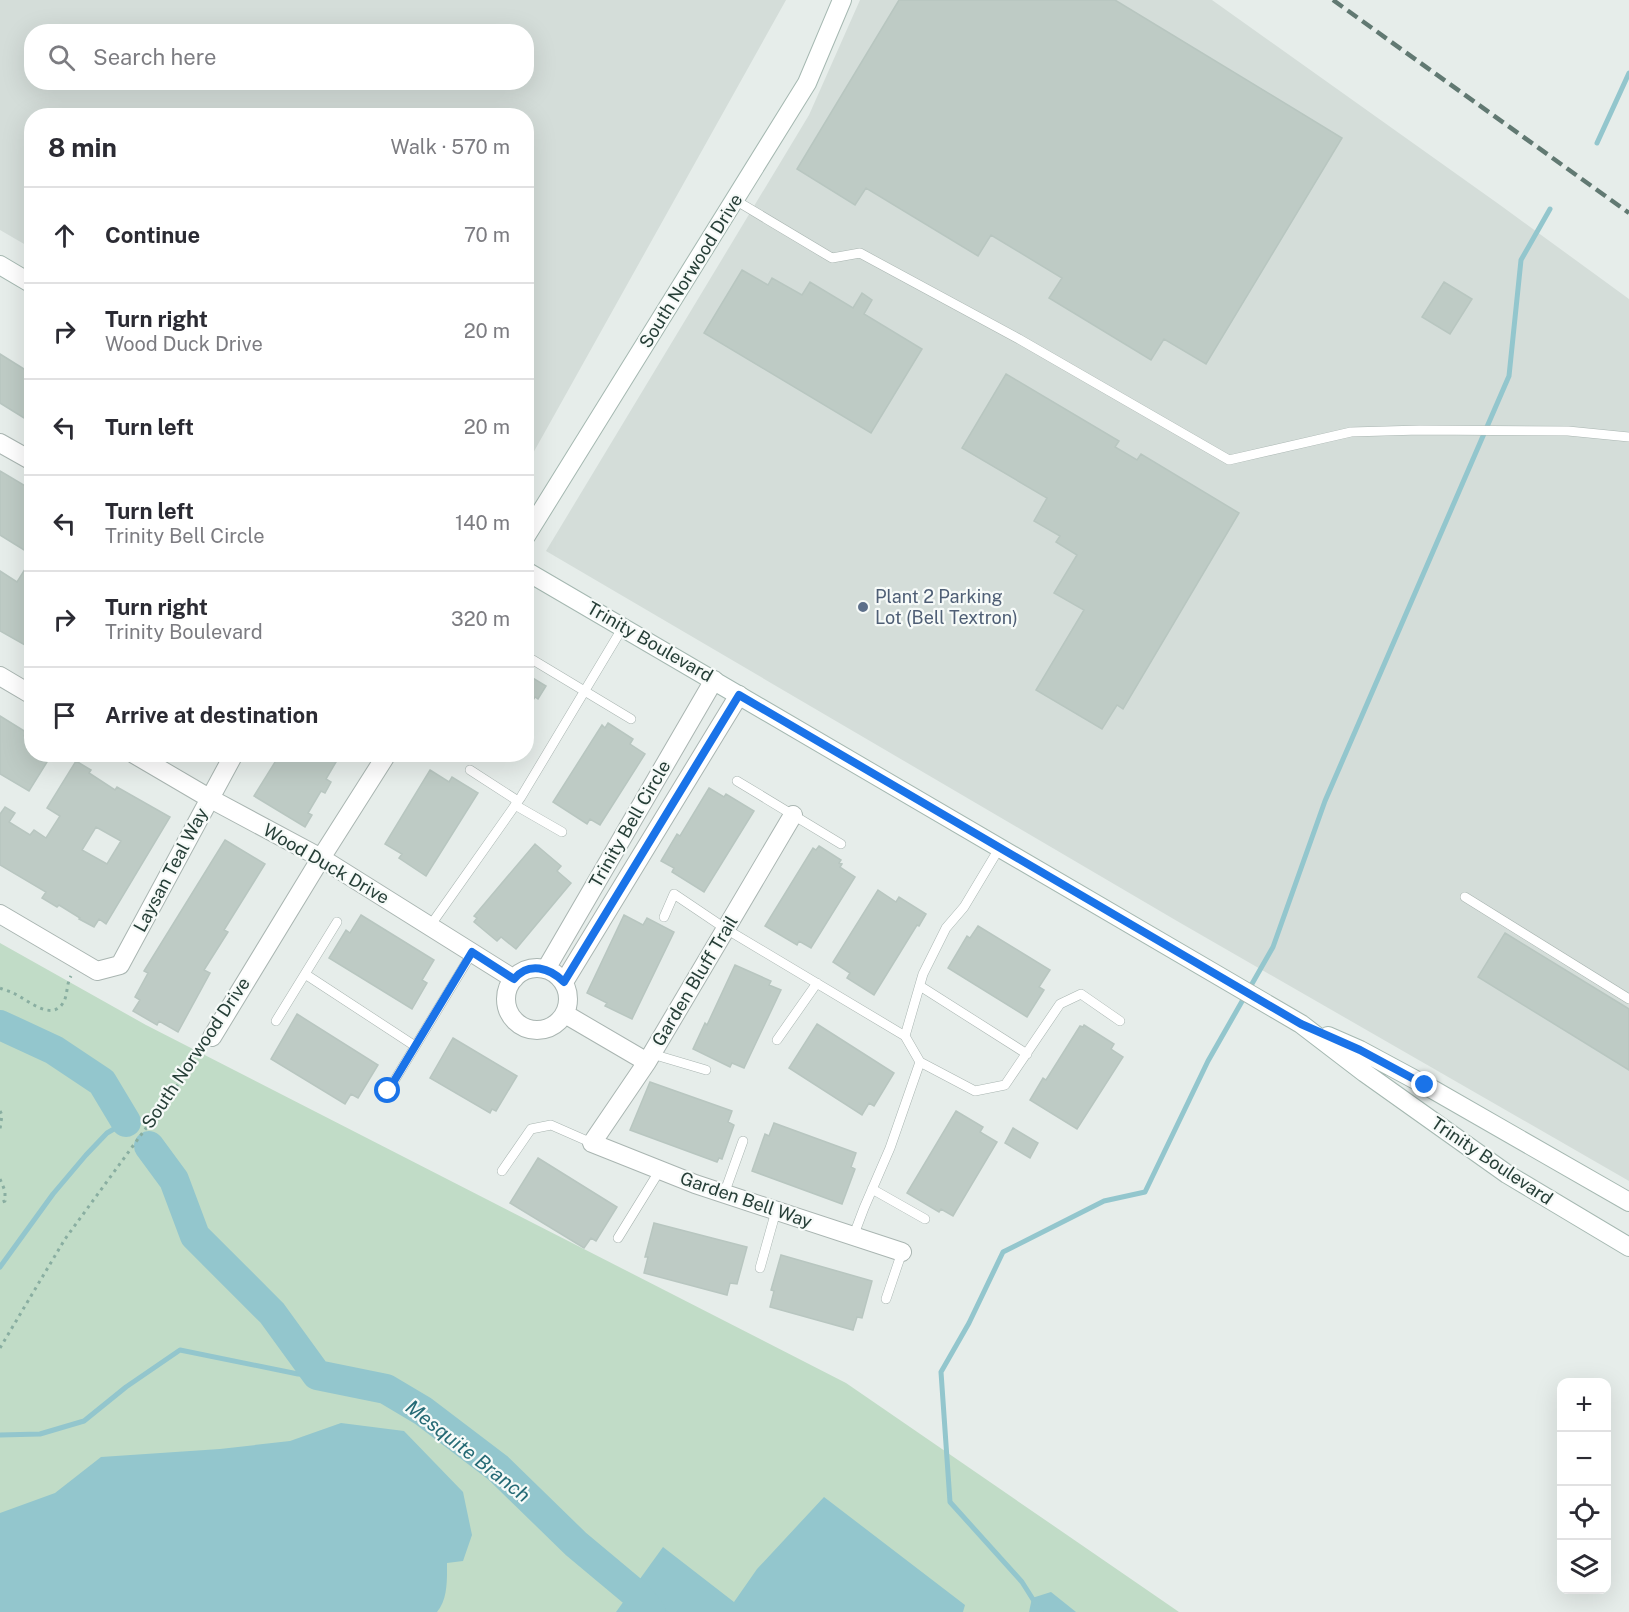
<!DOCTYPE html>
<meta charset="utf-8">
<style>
:root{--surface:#fff;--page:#f2f2f3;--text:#2b2b33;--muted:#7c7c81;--line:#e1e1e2}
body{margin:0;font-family:"Public Sans",sans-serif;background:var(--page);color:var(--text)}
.controls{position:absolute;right:18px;bottom:18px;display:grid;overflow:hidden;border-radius:12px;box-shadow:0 6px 24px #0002}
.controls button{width:54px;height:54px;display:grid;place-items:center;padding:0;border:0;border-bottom:2px solid var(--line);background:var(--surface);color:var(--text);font:30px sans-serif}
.stop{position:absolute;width:18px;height:18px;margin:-14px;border:4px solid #1a73e8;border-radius:50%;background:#fff}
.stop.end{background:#1a73e8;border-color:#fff;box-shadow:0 2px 6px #0008}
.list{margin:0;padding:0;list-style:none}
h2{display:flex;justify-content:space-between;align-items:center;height:78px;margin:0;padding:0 24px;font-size:26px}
h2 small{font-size:20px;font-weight:400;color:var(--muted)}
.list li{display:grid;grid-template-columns:39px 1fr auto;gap:18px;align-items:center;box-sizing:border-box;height:96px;padding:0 24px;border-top:2px solid var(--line)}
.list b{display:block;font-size:22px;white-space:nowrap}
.list p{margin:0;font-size:20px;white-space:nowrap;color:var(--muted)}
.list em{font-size:20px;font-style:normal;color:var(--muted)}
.icon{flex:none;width:33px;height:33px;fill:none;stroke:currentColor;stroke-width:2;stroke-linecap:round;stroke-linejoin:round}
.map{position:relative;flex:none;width:1629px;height:1612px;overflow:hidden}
.search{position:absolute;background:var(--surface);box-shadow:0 6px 24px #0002;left:24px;top:24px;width:510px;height:66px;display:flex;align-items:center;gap:15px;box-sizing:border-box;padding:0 21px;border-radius:24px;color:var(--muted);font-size:22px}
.panel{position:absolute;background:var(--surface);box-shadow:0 6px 24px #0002;left:24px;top:108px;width:510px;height:654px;border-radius:24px}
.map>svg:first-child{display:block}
.built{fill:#d4ddd9;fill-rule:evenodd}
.green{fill:#c1dcc7}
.water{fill:#93c6cd}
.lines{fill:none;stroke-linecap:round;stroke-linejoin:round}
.stream{stroke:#93c6cd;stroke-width:5}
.river{stroke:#93c6cd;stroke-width:30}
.building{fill:#becbc5;stroke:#b8c6c0;stroke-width:1.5;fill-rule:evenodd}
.service-casing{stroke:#a9b5b1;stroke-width:10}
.minor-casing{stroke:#a9b5b1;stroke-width:20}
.secondary-casing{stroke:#a5b8b1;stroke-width:20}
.path{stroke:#89aea1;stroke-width:3;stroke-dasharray:3 4.5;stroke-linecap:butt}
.service{stroke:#fff;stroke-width:9}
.minor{stroke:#fff;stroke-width:18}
.secondary{stroke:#fff;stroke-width:18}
.rail{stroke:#617972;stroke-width:4.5;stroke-dasharray:12 6;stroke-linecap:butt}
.route{stroke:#1a73e8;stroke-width:8}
.service-dot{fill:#5c6f8a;stroke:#f6faf8;stroke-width:2}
.labels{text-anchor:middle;stroke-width:4.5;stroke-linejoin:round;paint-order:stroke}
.street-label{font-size:18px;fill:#263e37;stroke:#f6faf8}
.service-label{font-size:18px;fill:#4e5e75;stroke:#f6faf8;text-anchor:start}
.water-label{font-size:20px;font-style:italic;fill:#256a75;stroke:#f6faf8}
</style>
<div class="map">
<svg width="1629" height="1612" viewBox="0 0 1629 1612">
<rect width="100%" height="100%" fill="#e6edea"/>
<path class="built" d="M0,0h786l-259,464 -1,-348h-494l-1,132 -31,-18zM32,32h494v50h-494z
M860,0h352l288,205 129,94v882l-452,-260 -631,-370 263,-436z"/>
<path class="green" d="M0,943l146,82 700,358 333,229h-1179z"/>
<path class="water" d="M341,1423l63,8 59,61 9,43 -9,26 -16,2c0,16 1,36 -10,49h-437v-99l55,-20 46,-36 119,-8 70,-8z
M824,1497l141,108 -2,7h-347l47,-65 71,55 23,-33z
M1051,1592l25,20h-47l3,-14z"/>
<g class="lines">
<path class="stream" d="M1597,143l32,-70
M0,1267l53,-73 33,-39 21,-22 19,-11
M0,1435l40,-1 44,-13 42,-34 54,-37 118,24 19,1
M1041,1612l-19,-30 -72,-80 -9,-130 28,-49 34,-71 101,-51 41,-9 63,-131 65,-114 52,-146 184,-425 12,-116 29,-51"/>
<path class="river" d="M0,1025l54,25 48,32 24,40
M149,1146l25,34 21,56 77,77 45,62 69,14 37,22 75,57 78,76 61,51 14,17"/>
</g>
<path class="building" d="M899,0h216l227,138 -136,226 -42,-25 -13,21 -102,-62 13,-20 -71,-43 -13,21 -112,-68 -11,17 -58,-36z
M742,270l26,15 4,-7 30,17 8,-13 43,26 9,-15 10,7 -8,14 58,35 -51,84 -167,-100z
M1444,282l28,17 -22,35 -28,-17z
M0,354l32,20v31l-8,13 -24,-15z
M1006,374l113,67 -4,6 22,13 4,-6 98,59 -116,196 -6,-4 -15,24 -66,-39 48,-80 -30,-17 23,-38 -21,-13 4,-6 -26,-15 13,-23 -85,-50z
M0,471l32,19v65l-32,-20z
M32,558v91l-32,-18v-60l17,11z
M526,674l20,12 -8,13 -3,-2 -9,14z
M0,716l26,16 -2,4 8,4v14h20l-23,37 -29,-17z
M608,723l25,16 -3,5 15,10 -45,71 -10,-6 -3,5 -34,-22 49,-77 3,3z
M280,754h42l14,8 -10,17 5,3 -6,11 -4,-2 -13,22 4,2 -7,12 -51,-31z
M76,761l15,9 -2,3 26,17 2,-3 53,30 -64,107 -7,-5 -5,8 -15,-8 1,-1 -21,-13 -2,2 -15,-9 4,-6 -46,-27v-51l5,-7 10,6 -6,9 21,13 4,-5 12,8 14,-22 -13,-8zM96,827l25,14 -14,23 -25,-14z
M430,770l19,12 3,-5 26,16 -52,83 -27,-18 3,-4 -17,-10z
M709,788l15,9 2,-3 28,17 -50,81 -32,-20 2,-4 -13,-7 16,-27 3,2z
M225,840l40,24 -41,66 4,2 -24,38 6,3 -32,59 -19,-11 -2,4 -24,-14 7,-11 -5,-3 13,-24 -4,-2z
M535,844l26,22 -4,5 14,12 -55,66 -15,-12 -4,4 -23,-19 3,-4 -3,-2z
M819,846l22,14 -2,3 3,1 -2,3 15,10 -44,71 -12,-7 -2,4 -32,-19 48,-78 3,2z
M878,890l18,12 3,-5 27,17 -7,12 -2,-1 -43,70 -27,-17 3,-5 -17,-11z
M361,915l73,45 -12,20 5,3 -15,26 -83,-51 17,-28 4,3z
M624,915l19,10 4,-7 27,14 -42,87 -27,-13 2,-3 -20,-10z
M978,926l72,44 -11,17 5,3 -17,27 -79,-49 19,-32 3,2z
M1505,933l124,76v61l-151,-93z
M735,965l36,16 -2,4 12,5 -37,78 -12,-5 -2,4 -37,-18 12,-26 2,2z
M297,1014l81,51 -20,33 -7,-4 -6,10 -74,-45z
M817,1024l77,49 -20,33 -5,-3 -7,12 -73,-47z
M1084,1025l30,19 -3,5 12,8 -46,72 -47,-29 13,-22 3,2 34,-54 3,1z
M453,1038l64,38 -21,35 -4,-2 -2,4 -60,-35z
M650,1082l82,29 -4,11 6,3 -12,34 -3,-1 -2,4 -87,-32z
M956,1111l27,16 -3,5 17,10 -44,74 -12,-7 -2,3 -32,-19z
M774,1123l82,30 -5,14 4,2 -13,35 -90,-33 13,-37 4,2z
M1013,1128l25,15 -8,15 -25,-15z
M538,1158l79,49 -21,34 -5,-3 -7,10 -74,-45z
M654,1223l93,24 -10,37 -7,-1 -3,12 -83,-22 4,-16h-3z
M781,1255l91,26 -10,37 -5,-1 -4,13 -83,-23 4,-16 -3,-1z"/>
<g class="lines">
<defs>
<path id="service" d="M735,200l97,58 28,-5 159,86 210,121 122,-28 69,-2 148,1 61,6
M533,660l98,59
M470,770l48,31
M737,781l104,63
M515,805l47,27
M1465,897l164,102
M664,917l10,-23 52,35 179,107 15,26 55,29 30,-6 55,-81 21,-10 39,27
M430,926l91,-129 102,-170
M305,974l110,72
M920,986l107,68
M276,1021l61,-99
M905,1036l18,-62 23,-46 18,-21 36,-60
M777,1040l40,-57
M652,1054l54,16
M388,1091l84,-138
M502,1171l29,-42 20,-4 41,18
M872,1189l53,30
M724,1194l19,-53
M853,1237l11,-29 26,-60 30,-86
M618,1238l42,-68
M760,1268l16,-57
M886,1299l16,-47"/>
<path id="minor" d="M0,443l32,18
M0,676l32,19
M134,754l75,44 112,60 193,121
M793,815l-146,247 -55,81 103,41 207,68
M0,914l97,57 23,-6 114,-211
M506 999a31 31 0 1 1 62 0a31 31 0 1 1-62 0Z
M546,969l168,-289
M564,982l175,-287
M565,1014l82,48
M212,1037l109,-179 66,-104"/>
<path id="secondary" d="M0,265l32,19
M526,536l281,-453 35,-83
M526,571l775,453 64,49 142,101 122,73
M1328,1036l32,14 65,35 204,117"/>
</defs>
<use href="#service" class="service-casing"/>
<use href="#minor" class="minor-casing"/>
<use href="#secondary" class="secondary-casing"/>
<path class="path" d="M0,988c4,2 9,3 13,5 14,6 38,29 50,10 5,-8 3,-18 8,-27
M0,1111l2,4 -2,14
M0,1179l5,12v10l-5,2
M0,1348l65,-109 138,-189"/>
<use href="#service" class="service"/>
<use href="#minor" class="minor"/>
<use href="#secondary" class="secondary"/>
<path class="rail" d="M1333,0l296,213"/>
</g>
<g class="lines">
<path class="route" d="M388,1091l84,-139 42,27c15,-18 36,-11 50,3l175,-287 562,329 59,26 65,35"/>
</g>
<circle class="service-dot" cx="863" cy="607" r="6"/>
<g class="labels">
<g class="street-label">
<text transform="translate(691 271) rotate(-58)" y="6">South Norwood Drive</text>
<text transform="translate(650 642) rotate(30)" y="6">Trinity Boulevard</text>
<text transform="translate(630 824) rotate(-60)" y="6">Trinity Bell Circle</text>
<text transform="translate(326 864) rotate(30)" y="6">Wood Duck Drive</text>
<text transform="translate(171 870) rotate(-62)" y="6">Laysan Teal Way</text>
<text transform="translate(695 981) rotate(-59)" y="6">Garden Bluff Trail</text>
<text transform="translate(196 1053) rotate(-56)" y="6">South Norwood Drive</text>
<text transform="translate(1492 1161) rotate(34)" y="6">Trinity Boulevard</text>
<text transform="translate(746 1200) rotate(19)" y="6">Garden Bell Way</text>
</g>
<g class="service-label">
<text x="875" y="603">Plant 2 Parking<tspan x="875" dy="21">Lot (Bell Textron)</tspan></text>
</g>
<g class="water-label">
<text transform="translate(468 1451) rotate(38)" y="7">Mesquite Branch</text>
</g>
</g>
</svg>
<div class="controls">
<button>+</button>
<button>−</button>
<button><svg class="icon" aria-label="locate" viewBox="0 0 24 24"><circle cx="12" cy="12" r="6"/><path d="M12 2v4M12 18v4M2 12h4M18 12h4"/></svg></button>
<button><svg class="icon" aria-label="layers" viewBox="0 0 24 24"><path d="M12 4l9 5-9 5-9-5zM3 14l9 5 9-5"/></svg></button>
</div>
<div class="stop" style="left:388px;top:1091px"></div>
<div class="stop end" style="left:1425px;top:1085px"></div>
<div class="search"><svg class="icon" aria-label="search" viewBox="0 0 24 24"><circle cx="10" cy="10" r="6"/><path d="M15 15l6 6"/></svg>Search here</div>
<section class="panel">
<h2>8 min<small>Walk · 570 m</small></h2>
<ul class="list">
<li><svg class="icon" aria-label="ahead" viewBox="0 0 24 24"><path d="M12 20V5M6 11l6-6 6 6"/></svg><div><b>Continue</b></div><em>70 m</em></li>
<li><svg class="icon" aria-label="right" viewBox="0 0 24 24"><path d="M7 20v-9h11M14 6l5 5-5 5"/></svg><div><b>Turn right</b><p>Wood Duck Drive</p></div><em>20 m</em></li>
<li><svg class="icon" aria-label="left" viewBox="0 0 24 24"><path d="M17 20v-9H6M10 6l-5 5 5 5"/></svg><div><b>Turn left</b></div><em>20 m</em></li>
<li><svg class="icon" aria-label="left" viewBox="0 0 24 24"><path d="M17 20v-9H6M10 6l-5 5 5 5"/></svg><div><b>Turn left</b><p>Trinity Bell Circle</p></div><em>140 m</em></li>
<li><svg class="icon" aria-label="right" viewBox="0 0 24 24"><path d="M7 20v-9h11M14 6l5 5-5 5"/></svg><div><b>Turn right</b><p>Trinity Boulevard</p></div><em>320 m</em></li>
<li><svg class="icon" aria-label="arrive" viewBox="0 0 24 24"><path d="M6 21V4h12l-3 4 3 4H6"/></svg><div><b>Arrive at destination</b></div></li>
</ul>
</section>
</div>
